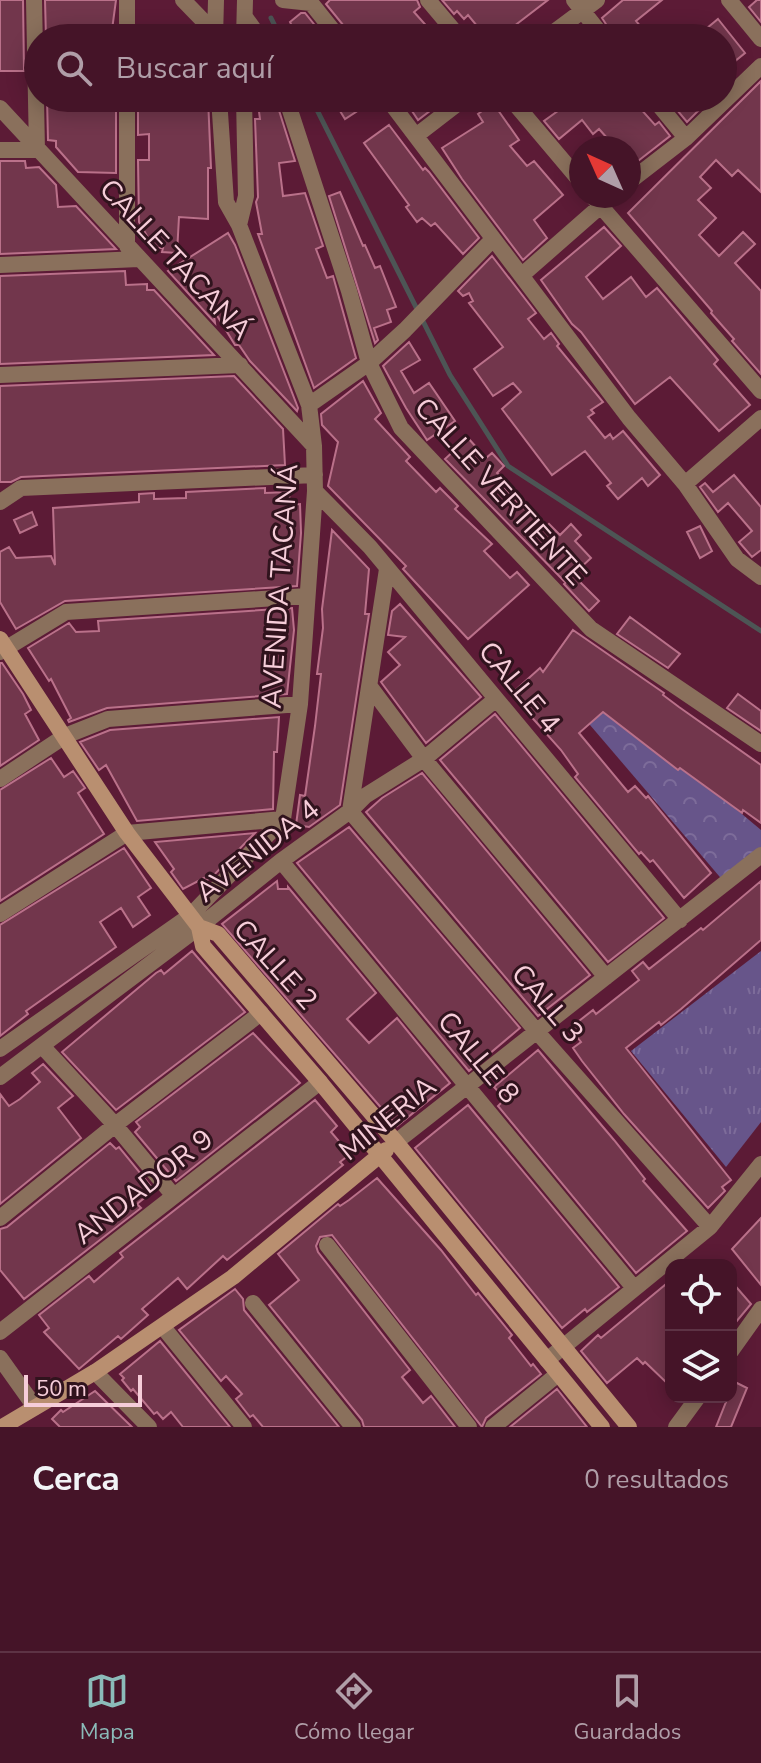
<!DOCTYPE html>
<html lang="es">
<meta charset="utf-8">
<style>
:root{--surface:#451428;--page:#4f2134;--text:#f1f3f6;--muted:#b09ea8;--line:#5d3345;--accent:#8bbbb9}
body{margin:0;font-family:"Nunito Sans",sans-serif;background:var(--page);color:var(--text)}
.controls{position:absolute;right:24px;bottom:24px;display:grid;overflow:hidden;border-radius:16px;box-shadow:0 4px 20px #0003}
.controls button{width:72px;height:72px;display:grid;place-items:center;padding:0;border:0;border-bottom:2px solid var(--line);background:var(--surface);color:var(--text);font:40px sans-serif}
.compass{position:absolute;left:569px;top:136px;width:72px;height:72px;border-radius:50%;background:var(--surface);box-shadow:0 4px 20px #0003;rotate:315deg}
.scale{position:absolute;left:24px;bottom:20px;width:118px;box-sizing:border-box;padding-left:8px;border:4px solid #f6cdd9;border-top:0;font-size:22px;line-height:28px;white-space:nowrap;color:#f6cdd9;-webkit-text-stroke:6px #30131d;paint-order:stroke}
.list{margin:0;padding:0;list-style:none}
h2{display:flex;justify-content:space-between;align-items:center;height:104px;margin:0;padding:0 32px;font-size:34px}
h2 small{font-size:26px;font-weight:400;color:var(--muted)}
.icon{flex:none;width:44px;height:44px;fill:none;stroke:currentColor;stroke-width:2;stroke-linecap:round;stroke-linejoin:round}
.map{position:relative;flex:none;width:761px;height:1427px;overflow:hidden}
.search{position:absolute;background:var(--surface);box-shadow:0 4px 20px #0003;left:24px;right:24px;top:24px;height:88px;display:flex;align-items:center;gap:20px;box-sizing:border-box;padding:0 28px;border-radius:44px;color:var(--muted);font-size:30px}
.sheet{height:224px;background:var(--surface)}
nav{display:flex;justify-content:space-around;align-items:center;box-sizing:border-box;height:112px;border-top:2px solid var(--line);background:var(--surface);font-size:22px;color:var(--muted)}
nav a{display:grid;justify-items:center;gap:4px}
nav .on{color:var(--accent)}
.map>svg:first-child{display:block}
.grass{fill:url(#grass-tufts)}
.forest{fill:url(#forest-crowns)}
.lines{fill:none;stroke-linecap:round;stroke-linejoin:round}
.stream{stroke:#4d5555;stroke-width:5}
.building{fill:#72364c;stroke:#ba718a;stroke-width:2}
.street{stroke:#8a705c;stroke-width:16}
.secondary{stroke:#b98f70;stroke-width:16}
.labels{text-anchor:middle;stroke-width:6;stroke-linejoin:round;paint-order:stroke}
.street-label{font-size:28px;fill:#f6cdd9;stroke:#30131d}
</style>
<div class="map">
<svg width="761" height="1427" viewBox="0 0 761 1427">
<defs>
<pattern id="grass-tufts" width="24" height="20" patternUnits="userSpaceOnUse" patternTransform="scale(2)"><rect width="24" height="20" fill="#67558a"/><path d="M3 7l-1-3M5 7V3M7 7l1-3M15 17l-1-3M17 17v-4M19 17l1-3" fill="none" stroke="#7d6c9a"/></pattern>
<pattern id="forest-crowns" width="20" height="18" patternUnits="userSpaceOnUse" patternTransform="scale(2)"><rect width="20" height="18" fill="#67558a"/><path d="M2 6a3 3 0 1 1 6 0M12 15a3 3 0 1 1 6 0" fill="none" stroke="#7d6c9a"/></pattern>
</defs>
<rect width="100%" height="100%" fill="#5c1b36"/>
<path class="grass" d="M761,951v171l-35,45 -95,-116z"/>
<path class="forest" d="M563,664l198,166v22l-36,31 -176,-206z"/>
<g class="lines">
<path class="stream" d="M271,18l10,20
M311,98l139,277 58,91 253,165"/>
</g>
<path class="building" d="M0,0h23l1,71h-24z
M45,0h71l-4,30 -5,-1 1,6h-8v3h-54z
M330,0h87l3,7 -6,5 17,19 -7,7h-74l-2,-7 -22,-27z
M442,0h106l-39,30 7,8h-29l-19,-23 -4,4 -7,-8 -3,3z
M623,0h39l-26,21 14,17h-35l-13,-20z
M757,0h4v22l-12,-15z
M301,13h4l20,25h-27l-8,-16z
M718,19l27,34 -16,13 -6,-7v-21h-28z
M761,81v111l-23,-22 -6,6 -16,-16 -16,17 11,11 -13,12 18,18 -17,17 20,21 24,-24 12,12 -20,19 26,28v83l-29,-33 2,-2 -23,-26 1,-2 -84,-98z
M47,98h69v75l-38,-1 -22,-25v-6l-8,-1z
M138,98h70l3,70h-3v51l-29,-2 -2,36 -15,-1 1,-4h-9l-15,-26 -1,-62h11v-26l-11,1z
M332,98h44v1l-31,20z
M423,98h24l-29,22 -8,-12z
M576,98h55l24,27 4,-3 11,14 -41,32v-20h-13l-17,-19 -6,5 -11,-14 -23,19 -15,-18z
M667,98h29l7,8 -16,16z
M276,101l19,60 -16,2 4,33 22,-3 18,53 -7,3 11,29 6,-2 23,82 -42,30 -56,-154h4l-6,-32 2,-5 -3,-78h5l-2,-15z
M493,103l26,37 -9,6 17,20 7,-5 29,34 -29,25 13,18 -24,22 -61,-81 -20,-31 41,-26 -5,-8z
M389,125l34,45 2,-2 4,4 50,66 -16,16 -28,-31 -4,3 -9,-8 -5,4 -11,-15 3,-2 -45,-62z
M0,161h25l1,7 13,-1 17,18 2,22 18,-1 40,43 -116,5z
M340,192l23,54 2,-1 10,23 5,-2 16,41 -9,3 4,12 -17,6 4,12 -3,3 -46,-147z
M604,227l17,19 -35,31 17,22 28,-22 15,20 11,-9 61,72 -4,4 36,41 -31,26 -49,-54 -35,27 -54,-72 -9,-8 -31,-44z
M228,233l7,12 63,163 -1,3 -47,-50 -11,-16h-4l-22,-36 2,14 -47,-52z
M492,256l44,57 -8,6 16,20 7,-6 8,11 -2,2 46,56 -12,8 3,3 -6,4 17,21 5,-4 3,5 10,-8 37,44 -12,11 -6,-8 -24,21 -11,-13 4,-3 -26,-32 -33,24 -50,-66 19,-17 -8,-9 -20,13 -19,-27 29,-22 -34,-44 4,-2 -4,-8 -6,3 -5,-5z
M125,271l1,14 21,-1v6h7l60,65 -214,9v-88z
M409,342l11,18 -19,11 13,22 15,-10 26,38 -28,19 -21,-32 -23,-42z
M234,376l49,53 2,36 -264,12 -10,5h-11v-96z
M363,381l18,32 -6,6 35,38 -4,4 30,31 4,-4 18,18 -3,3 37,35 -8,7 26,27 7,-6 12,13 -61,54 -65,-70 3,-3 -78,-80 10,-44 -16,-17 -1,-11z
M468,438l18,20 6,-5 12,13 -7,7 12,12 -4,4 39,40 5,-5 11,11 11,-11 10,11 -6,6 16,17 -26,24 -120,-123z
M734,475l27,32v43l-9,7 -13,-15 13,-11 -24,-28 -10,9 -18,-25 5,-4 8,9z
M265,488v5l24,-1 1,13 10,-1 1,29 -4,53 -232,15 -49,28 -16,-27v-50l9,-5 7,11 35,-2 4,9 -2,-57 86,-6v-8l15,-1v6l32,-1v-6z
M32,512l5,13 -17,8 -6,-13z
M700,526l12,25 -12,7 -13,-26z
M332,530l37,39 -4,45h4l-29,191 -31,22 -13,-2 4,-30 5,1 10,-70 6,-52h-4l6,-46 -1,-19z
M573,575l26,26 -10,10 -25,-27z
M400,604l81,93 -55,46 -45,-61 19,-17 -12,-13 17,-15 -17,-2 4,-24z
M292,608l2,22 -7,64 -180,14 -38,14 -1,-2 3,-2 -20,-39 -2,2 -21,-33 41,-25 7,9 23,-1 -1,-10z
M630,617l50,37 -12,14 -51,-34z
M573,630l91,63 -1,2 16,12 82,58v58l-18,-13 -1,3 -62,-45 -2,2 -75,-58 -24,21 49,59 7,-6 11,12 2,-2 63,77 -27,25 -31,-38 -3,2 -9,-10 -2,2 -64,-77 3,-3 -17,-24 -50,-56 29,-26 3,4z
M0,663h2l21,31 8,16 -6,4 14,26 -39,26z
M738,694l23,17v20l-34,-23z
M495,714l169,204 -56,44 -168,-202z
M279,717l-2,35h-3l-1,57 -136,12 -31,-56 -7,5 -19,-28 30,-12z
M51,758l13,19 9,-6 12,17 -7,5 26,41 -104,67v-111z
M422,773l168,202 -52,41 -172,-204 16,-14z
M349,827l171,201 -51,43 -172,-208z
M255,833l-44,45 -6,3 -1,-3 -21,11 -12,-17 3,-3 -19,-27z
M124,848l27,40 -13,9 12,18 -17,12 -12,-19 -21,14 16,25 -90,64 2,3 -28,22v-111z
M277,881l1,8h10v-2l88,106 -29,26 22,24 28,-25 53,65 -53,43 -175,-202z
M761,881v59l-80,69 -20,16 -2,-3 -33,26 105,132 -9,7 3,4 -17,17 -84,-94 -42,-53 -9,-13 8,-6 -11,-14 23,-18 3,4 43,-34 -7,-9 11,-9 6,7 52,-41 2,2z
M192,951l53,61 -129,98 -54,-58 94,-79 5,-3 3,4z
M253,1033l47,50 -124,98 -41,-49 5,-5 -4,-5z
M538,1050l76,90 31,39 -2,2 44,50 -51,42 -138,-167 7,-7 -11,-12z
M43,1064l30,32 -15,12 23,30 -81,66v-110l9,12 11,-7 20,-17 -8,-9z
M315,1100l22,26 -6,6 19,22 -10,8 3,3 -116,95 -4,-4 -36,33 -9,-11 -36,31 6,6 -27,24 -3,-3 -39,33 -35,-37 5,-4 -10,-13 50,-39 5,6 29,-25 -3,-4z
M468,1105l151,182 -32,25 -2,-3 -23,19 -147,-180z
M110,1143l6,6 3,-2 35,43 -17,14 4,4 -117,91 -24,-29v-41l7,-2z
M377,1178l64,72 35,45 2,-2 34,42 -3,3 22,28 2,-2 8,10 -55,44 -4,9 -150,-192 -12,2 -4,9 2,6 92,118 -8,7 21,26 8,-7 24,31h-91l-2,-7 -93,-115 30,-25 -21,-26 60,-50 2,2 9,-6z
M761,1218v67l-29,-36z
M671,1280v107l-26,-25 -2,2 -6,-6 -30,25 -26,-32 17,-16 3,3z
M731,1281l20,23 -20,24z
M235,1289l8,10 1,11 95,117h-76l-10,-12 -3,2 -14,-18 6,-5 -16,-18 -5,5 -42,-51z
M160,1341l70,86h-47l-12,-15 -8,7 -6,-7 -3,2 -21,-25 -2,2 -9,-11 2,-2 -4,-4z
M731,1380l16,8 -16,39h-15l12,-30h3z
M557,1389l30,38h-77z
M95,1391l37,36h-72l-8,-8 9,-9 2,2z"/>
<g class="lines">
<path class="street" d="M183,0l32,33
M283,0l28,3 28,35
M428,0l32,38
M574,0l30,38
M729,0l32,39
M245,17l15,21
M127,38v-38
M215,38l1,-38
M244,38l1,-38
M546,38l51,-38
M219,98l7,104 13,23 70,180 5,41 1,45 -15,213 -17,115
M286,98l63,193 20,72 32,65 190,201 170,115
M387,98l242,320 56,66 52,75 24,18
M510,98l71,84
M653,98l33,40
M0,108l314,338
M417,135l48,-37
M0,150h37l-3,-150
M629,182l57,-44 75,-72
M592,196l169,195
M239,225l7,-29 -2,-98
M127,246v-148
M0,265l139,-6
M522,275l90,-79
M0,375l240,-10
M309,405l60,-42 36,-33 88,-91
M685,484l76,-66
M315,491l55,56 310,373
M0,502l21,-14 294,-13
M0,652l66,-40 241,-16
M371,688l53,71 182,218
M0,779l65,-43 43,-17 192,-15
M350,811l188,222 172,194
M350,811l37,-242
M281,861l353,427
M0,914l127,-81 156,-14
M43,1047l72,78 58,70
M0,1049l191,-134 92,-96
M0,1077l199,-150 82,-66 69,-50 15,-15 59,-37 72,-60
M396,1142l365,-287
M0,1218l115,-93 146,-112
M327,1245l142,182
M253,1303l100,124
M163,1327l81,100
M0,1332l320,-250
M731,1351l30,-42
M0,1358l35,49
M547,1360l163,-133 51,-63
M95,1372l54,55
M493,1427l65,-53
M676,1427l22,-30"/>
<path class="secondary" d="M0,639l127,194 72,94 4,19 117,136 282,345
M199,927l19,7 178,208 233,285
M2,1427l93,-55 138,-95 153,-127"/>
</g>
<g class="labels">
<g class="street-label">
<text transform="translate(176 259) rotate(47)" y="10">CALLE TACANÁ</text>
<text transform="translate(501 491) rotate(48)" y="10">CALLE VERTIENTE</text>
<text transform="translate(279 586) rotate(-86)" y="10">AVENIDA TACANÁ</text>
<text transform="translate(520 687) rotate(50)" y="10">CALLE 4</text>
<text transform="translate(257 850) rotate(-38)" y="10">AVENIDA 4</text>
<text transform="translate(276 964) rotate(48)" y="10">CALLE 2</text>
<text transform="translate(548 1003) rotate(49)" y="10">CALL 3</text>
<text transform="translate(479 1057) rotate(50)" y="10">CALLE 8</text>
<text transform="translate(387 1118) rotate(-39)" y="10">MINERIA</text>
<text transform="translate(143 1186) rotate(-38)" y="10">ANDADOR 9</text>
</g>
</g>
</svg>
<div class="controls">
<button><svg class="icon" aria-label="locate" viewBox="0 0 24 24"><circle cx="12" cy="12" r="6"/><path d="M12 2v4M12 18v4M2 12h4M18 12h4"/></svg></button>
<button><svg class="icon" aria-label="layers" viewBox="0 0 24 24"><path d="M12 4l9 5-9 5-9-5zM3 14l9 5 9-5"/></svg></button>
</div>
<svg class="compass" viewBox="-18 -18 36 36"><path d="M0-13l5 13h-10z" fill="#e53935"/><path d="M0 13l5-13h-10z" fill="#b09ea8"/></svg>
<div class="scale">50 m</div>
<div class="search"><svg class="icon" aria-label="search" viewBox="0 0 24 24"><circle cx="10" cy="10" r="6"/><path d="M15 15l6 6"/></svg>Buscar aquí</div>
</div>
<section class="sheet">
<h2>Cerca<small>0 resultados</small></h2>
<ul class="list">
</ul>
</section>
<nav>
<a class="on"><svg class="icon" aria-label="map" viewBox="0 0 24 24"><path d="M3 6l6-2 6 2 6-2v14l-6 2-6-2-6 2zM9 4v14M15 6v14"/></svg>Mapa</a>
<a><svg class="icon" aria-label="directions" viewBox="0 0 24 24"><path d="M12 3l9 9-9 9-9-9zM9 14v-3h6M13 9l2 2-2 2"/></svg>Cómo llegar</a>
<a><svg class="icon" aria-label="saved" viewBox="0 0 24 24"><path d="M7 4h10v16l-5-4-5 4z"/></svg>Guardados</a>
</nav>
